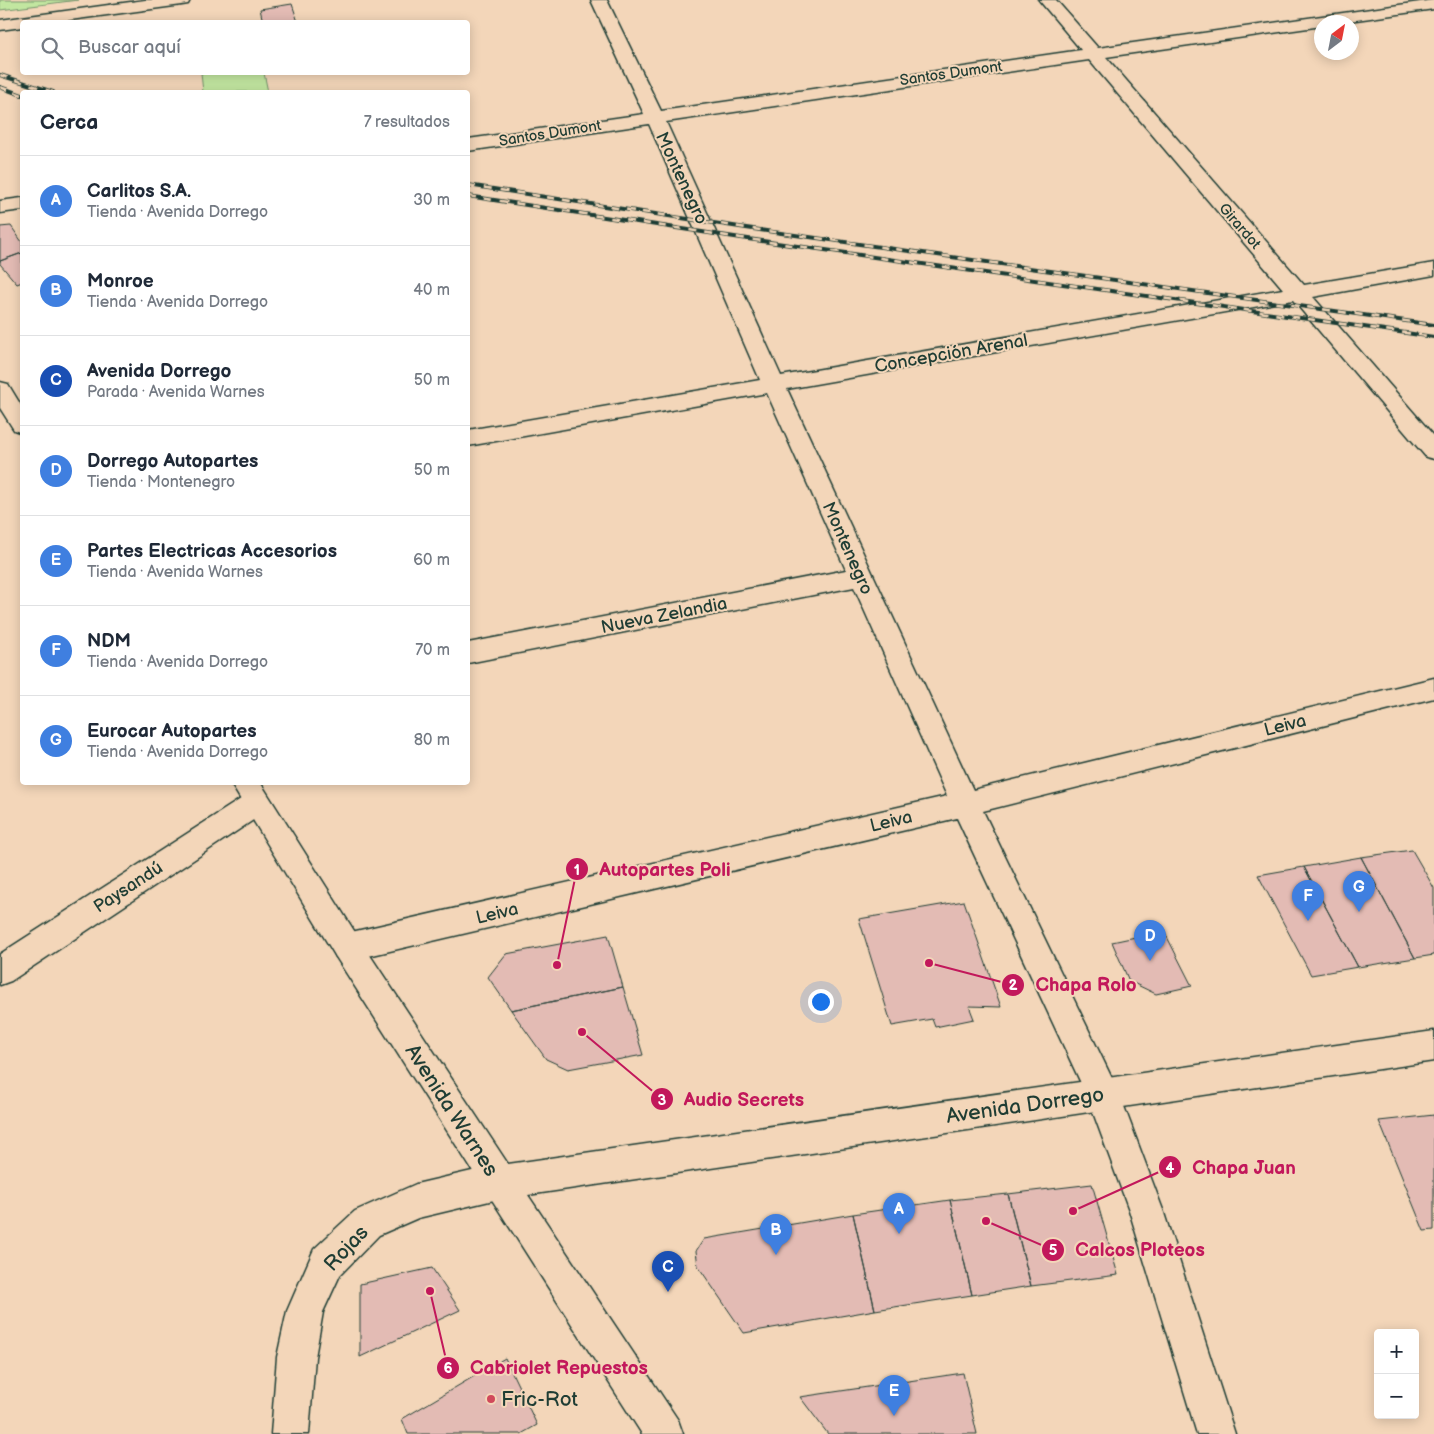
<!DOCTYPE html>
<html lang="es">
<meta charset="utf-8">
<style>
:root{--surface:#fff;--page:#f2f2f3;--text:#1f2937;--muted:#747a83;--line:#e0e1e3;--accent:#0b8043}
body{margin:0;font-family:"Balsamiq Sans",sans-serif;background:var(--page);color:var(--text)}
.controls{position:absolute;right:15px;bottom:15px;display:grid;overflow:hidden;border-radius:5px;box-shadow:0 2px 12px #0003}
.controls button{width:45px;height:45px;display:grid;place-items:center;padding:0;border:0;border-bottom:1px solid var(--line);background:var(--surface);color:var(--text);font:25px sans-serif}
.compass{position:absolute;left:1314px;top:15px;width:45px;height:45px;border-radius:50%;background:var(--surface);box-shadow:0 2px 12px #0003;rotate:32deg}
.you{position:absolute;left:820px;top:1001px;width:18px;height:18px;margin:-12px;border:4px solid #fff;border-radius:50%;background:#1a73e8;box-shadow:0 0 0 8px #1a73e833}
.badge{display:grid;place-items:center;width:32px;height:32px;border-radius:50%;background:var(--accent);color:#fff;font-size:16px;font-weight:700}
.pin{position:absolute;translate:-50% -41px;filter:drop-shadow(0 1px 2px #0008)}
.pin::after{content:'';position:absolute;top:26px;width:18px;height:15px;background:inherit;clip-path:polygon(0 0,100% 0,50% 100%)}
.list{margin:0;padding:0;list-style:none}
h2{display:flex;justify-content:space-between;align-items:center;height:65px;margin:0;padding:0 20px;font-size:21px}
h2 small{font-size:16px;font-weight:400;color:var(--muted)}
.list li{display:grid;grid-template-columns:32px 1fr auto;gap:15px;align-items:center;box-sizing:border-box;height:90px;padding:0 20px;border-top:1px solid var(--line)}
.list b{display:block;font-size:19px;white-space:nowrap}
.list p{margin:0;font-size:16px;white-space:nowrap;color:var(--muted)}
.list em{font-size:16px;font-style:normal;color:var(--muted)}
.icon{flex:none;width:28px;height:28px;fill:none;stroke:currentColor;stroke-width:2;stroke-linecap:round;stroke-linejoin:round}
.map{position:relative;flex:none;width:1434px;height:1434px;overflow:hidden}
.search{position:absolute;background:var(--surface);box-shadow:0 2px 12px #0003;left:20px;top:20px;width:450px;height:55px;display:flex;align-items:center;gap:12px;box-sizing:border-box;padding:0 18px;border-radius:5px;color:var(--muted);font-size:19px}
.panel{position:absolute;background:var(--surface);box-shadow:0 2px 12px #0003;left:20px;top:90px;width:450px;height:695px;border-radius:5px}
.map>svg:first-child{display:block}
.green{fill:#c2e6a0;stroke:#70926a}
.building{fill:#e3bbb4;stroke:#1f3d34}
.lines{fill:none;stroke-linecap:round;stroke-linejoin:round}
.street-casing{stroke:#1f3d34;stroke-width:3}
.secondary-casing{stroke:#1f3d34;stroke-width:3}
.street{fill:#f3d6b9;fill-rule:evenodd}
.secondary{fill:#f3d6b9;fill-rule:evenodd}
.rail-casing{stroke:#1f3d34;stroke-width:4}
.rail{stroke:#f3d6b9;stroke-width:2.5;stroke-dasharray:8;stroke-linecap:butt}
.poi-dot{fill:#d1495b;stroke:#f3d6b9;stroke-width:2}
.labels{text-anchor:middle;stroke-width:4;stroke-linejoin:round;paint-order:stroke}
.far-street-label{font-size:15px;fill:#1f3d34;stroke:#f3d6b9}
.street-label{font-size:18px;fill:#1f3d34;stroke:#f3d6b9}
.near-street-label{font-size:21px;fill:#1f3d34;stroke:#f3d6b9}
.near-poi-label{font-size:21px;fill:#1f3d34;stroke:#f3d6b9;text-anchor:start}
.leader{fill:none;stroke:#c2185b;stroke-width:2}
.callout-dot{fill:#c2185b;stroke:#f3d6b9;stroke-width:2}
.mark-label{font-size:15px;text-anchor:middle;font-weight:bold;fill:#fff}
.callout-label{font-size:19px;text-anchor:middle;font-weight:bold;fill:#c2185b;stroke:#f3d6b9;stroke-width:4;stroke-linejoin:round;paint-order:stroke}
</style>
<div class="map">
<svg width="1434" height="1434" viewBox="0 0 1434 1434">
<rect width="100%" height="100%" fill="#f3d6b9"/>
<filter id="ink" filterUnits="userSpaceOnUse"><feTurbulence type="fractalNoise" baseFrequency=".02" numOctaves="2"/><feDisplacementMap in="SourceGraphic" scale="10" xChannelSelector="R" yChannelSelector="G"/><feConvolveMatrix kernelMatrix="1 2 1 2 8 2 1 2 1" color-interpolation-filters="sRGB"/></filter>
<g filter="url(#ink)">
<path class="green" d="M0,0h78l-78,10z
M201,73h63l4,19h-65z"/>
<path class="building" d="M292,4l6,18h-35l-3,-13z
M11,226l11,16v11l-22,8v-34z
M22,253v29l-5,2 -17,-20v-3z
M1412,850l22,38v67l-19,3 -54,-101z
M1361,857l54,101 -57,9 -54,-100z
M1304,867l54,100 -47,8 -53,-100z
M964,901l37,106 -32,-1 5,13 -39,8 -3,-8 -40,7 -33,-107z
M1164,931l28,55 -36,8 -27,-13 -17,-39z
M608,935l15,52 -112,23 -23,-33 18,-23z
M623,987l20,68 -75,14 -22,-10 -35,-49z
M1434,1115v115l-10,1 -45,-110z
M1092,1184l26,91 -87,11 -23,-92z
M1008,1194l23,92 -59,9 -22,-95z
M950,1200l22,95 -97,15 -22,-96z
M853,1214l22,96 -131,23 -46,-67 -2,-15 8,-12z
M432,1268l28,42 -100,47v-73z
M505,1358l32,67 -16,9h-113l-6,-15z
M963,1373l14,61h-149l-28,-37z"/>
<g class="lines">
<defs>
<path id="street" d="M591,0h16l54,111 420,-61 -42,-50h17l42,48 336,-48v9l-92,13h-20v4l-216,31 198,228 130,-22v12l-121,22 121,139v23l-8,-2 -133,-157 -506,89 186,401 461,-112v20l-451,113 136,282 44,117 72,224h-38l-68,-224 -42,-114 -130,-278 -610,143 -11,-4 -4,-10 4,-10 11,-4 600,-137 -93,-209 -386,76v-20l378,-73 -79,-177 -299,53v-16l292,-50 -111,-256 -181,27v-12l176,-25zM1089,60l194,229 -502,87 -115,-254z
M22,198v12l-22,3v-12z
M257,791l10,4 4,8 -4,8 -256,170 -11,4v-31l247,-159z
M498,1165l12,5 5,12 -5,12 -12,5 -80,19 -39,17 -39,40 -17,37 -8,45 -6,77h-38l6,-77 10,-46 27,-62 41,-38 61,-27z"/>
<path id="secondary" d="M145,0h45l-2,4 -6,1 -127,17h-33v5l-22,3v-10z
M0,382l8,2 14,23v26l-8,-3 -14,-22z
M230,782h30l98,155 150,227 926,-133v30l-906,134 150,225 5,14h-41l-153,-239 -3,-1 -5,-10 -145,-227z"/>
</defs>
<use href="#street" class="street-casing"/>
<use href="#secondary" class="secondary-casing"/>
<use href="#street" class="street"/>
<use href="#secondary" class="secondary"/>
<defs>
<path id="rail" d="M0,75l53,17
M0,87l22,8
M468,185l278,43 688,97
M468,196l273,42 693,99"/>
</defs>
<use href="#rail" class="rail-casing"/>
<use href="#rail" class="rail"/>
</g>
</g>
<circle class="poi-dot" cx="491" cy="1399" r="5"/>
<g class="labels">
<g class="far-street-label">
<text transform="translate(951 73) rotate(-8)" y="5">Santos Dumont</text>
<text transform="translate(550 133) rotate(-9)" y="5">Santos Dumont</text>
<text transform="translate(1240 226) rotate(49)" y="5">Girardot</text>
</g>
<g class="street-label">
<text transform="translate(682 178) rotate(65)" y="6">Montenegro</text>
<text transform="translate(951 353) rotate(-10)" y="6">Concepción Arenal</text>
<text transform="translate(848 548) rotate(66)" y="6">Montenegro</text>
<text transform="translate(664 615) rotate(-11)" y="6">Nueva Zelandia</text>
<text transform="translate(1285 725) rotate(-14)" y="6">Leiva</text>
<text transform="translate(891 821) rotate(-13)" y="6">Leiva</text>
<text transform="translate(128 887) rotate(-33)" y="6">Paysandú</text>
<text transform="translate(497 913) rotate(-13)" y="6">Leiva</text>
</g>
<g class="near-street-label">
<text transform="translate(1025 1105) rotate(-8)" y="7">Avenida Dorrego</text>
<text transform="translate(452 1110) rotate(57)" y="7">Avenida Warnes</text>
<text transform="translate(346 1248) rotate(-47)" y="7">Rojas</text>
</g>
<g class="near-poi-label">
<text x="501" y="1406">Fric-Rot</text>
</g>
</g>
<path class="leader" d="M557 965L577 869M929 963L1013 985M582 1032L662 1099M1073 1211L1170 1167M986 1221L1053 1250M430 1291L448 1368"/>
<g class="callout-dot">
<circle cx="557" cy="965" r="5"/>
<circle cx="929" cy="963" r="5"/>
<circle cx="582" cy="1032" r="5"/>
<circle cx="1073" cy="1211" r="5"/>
<circle cx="986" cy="1221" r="5"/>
<circle cx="430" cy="1291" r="5"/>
<circle cx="577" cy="869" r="12"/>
<circle cx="1013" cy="985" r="12"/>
<circle cx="662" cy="1099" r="12"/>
<circle cx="1170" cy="1167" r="12"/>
<circle cx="1053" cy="1250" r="12"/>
<circle cx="448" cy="1368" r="12"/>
</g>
<g class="mark-label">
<text x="577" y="875">1</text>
<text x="1013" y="990">2</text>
<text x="662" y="1105">3</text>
<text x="1170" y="1173">4</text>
<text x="1053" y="1255">5</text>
<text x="448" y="1373">6</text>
</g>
<g class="callout-label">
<text x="665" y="876">Autopartes Poli</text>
<text x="1086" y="991">Chapa Rolo</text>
<text x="744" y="1106">Audio Secrets</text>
<text x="1244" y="1174">Chapa Juan</text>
<text x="1140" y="1256">Calcos Ploteos</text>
<text x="559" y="1374">Cabriolet Repuestos</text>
</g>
</svg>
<div class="controls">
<button>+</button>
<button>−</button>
</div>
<svg class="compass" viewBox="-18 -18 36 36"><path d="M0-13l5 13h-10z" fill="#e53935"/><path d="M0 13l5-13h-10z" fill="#747a83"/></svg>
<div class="you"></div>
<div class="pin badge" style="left:899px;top:1234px;background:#3f7fe0">A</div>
<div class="pin badge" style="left:776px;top:1255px;background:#3f7fe0">B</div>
<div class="pin badge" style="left:668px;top:1292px;background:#1a4fb4">C</div>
<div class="pin badge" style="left:1150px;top:961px;background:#3f7fe0">D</div>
<div class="pin badge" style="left:894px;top:1416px;background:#3f7fe0">E</div>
<div class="pin badge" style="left:1308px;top:921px;background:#3f7fe0">F</div>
<div class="pin badge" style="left:1359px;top:912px;background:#3f7fe0">G</div>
<div class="search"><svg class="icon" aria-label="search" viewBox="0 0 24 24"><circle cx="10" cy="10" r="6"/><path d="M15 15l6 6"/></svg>Buscar aquí</div>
<section class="panel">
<h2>Cerca<small>7 resultados</small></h2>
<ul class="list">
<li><span class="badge" style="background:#3f7fe0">A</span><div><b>Carlitos S.A.</b><p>Tienda · Avenida Dorrego</p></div><em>30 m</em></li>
<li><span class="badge" style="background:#3f7fe0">B</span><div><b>Monroe</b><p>Tienda · Avenida Dorrego</p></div><em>40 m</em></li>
<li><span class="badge" style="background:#1a4fb4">C</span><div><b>Avenida Dorrego</b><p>Parada · Avenida Warnes</p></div><em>50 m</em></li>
<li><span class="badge" style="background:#3f7fe0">D</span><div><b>Dorrego Autopartes</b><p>Tienda · Montenegro</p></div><em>50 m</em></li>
<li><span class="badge" style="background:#3f7fe0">E</span><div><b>Partes Electricas Accesorios</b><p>Tienda · Avenida Warnes</p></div><em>60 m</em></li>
<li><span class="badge" style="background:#3f7fe0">F</span><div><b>NDM</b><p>Tienda · Avenida Dorrego</p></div><em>70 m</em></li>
<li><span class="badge" style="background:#3f7fe0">G</span><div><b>Eurocar Autopartes</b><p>Tienda · Avenida Dorrego</p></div><em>80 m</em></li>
</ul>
</section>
</div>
